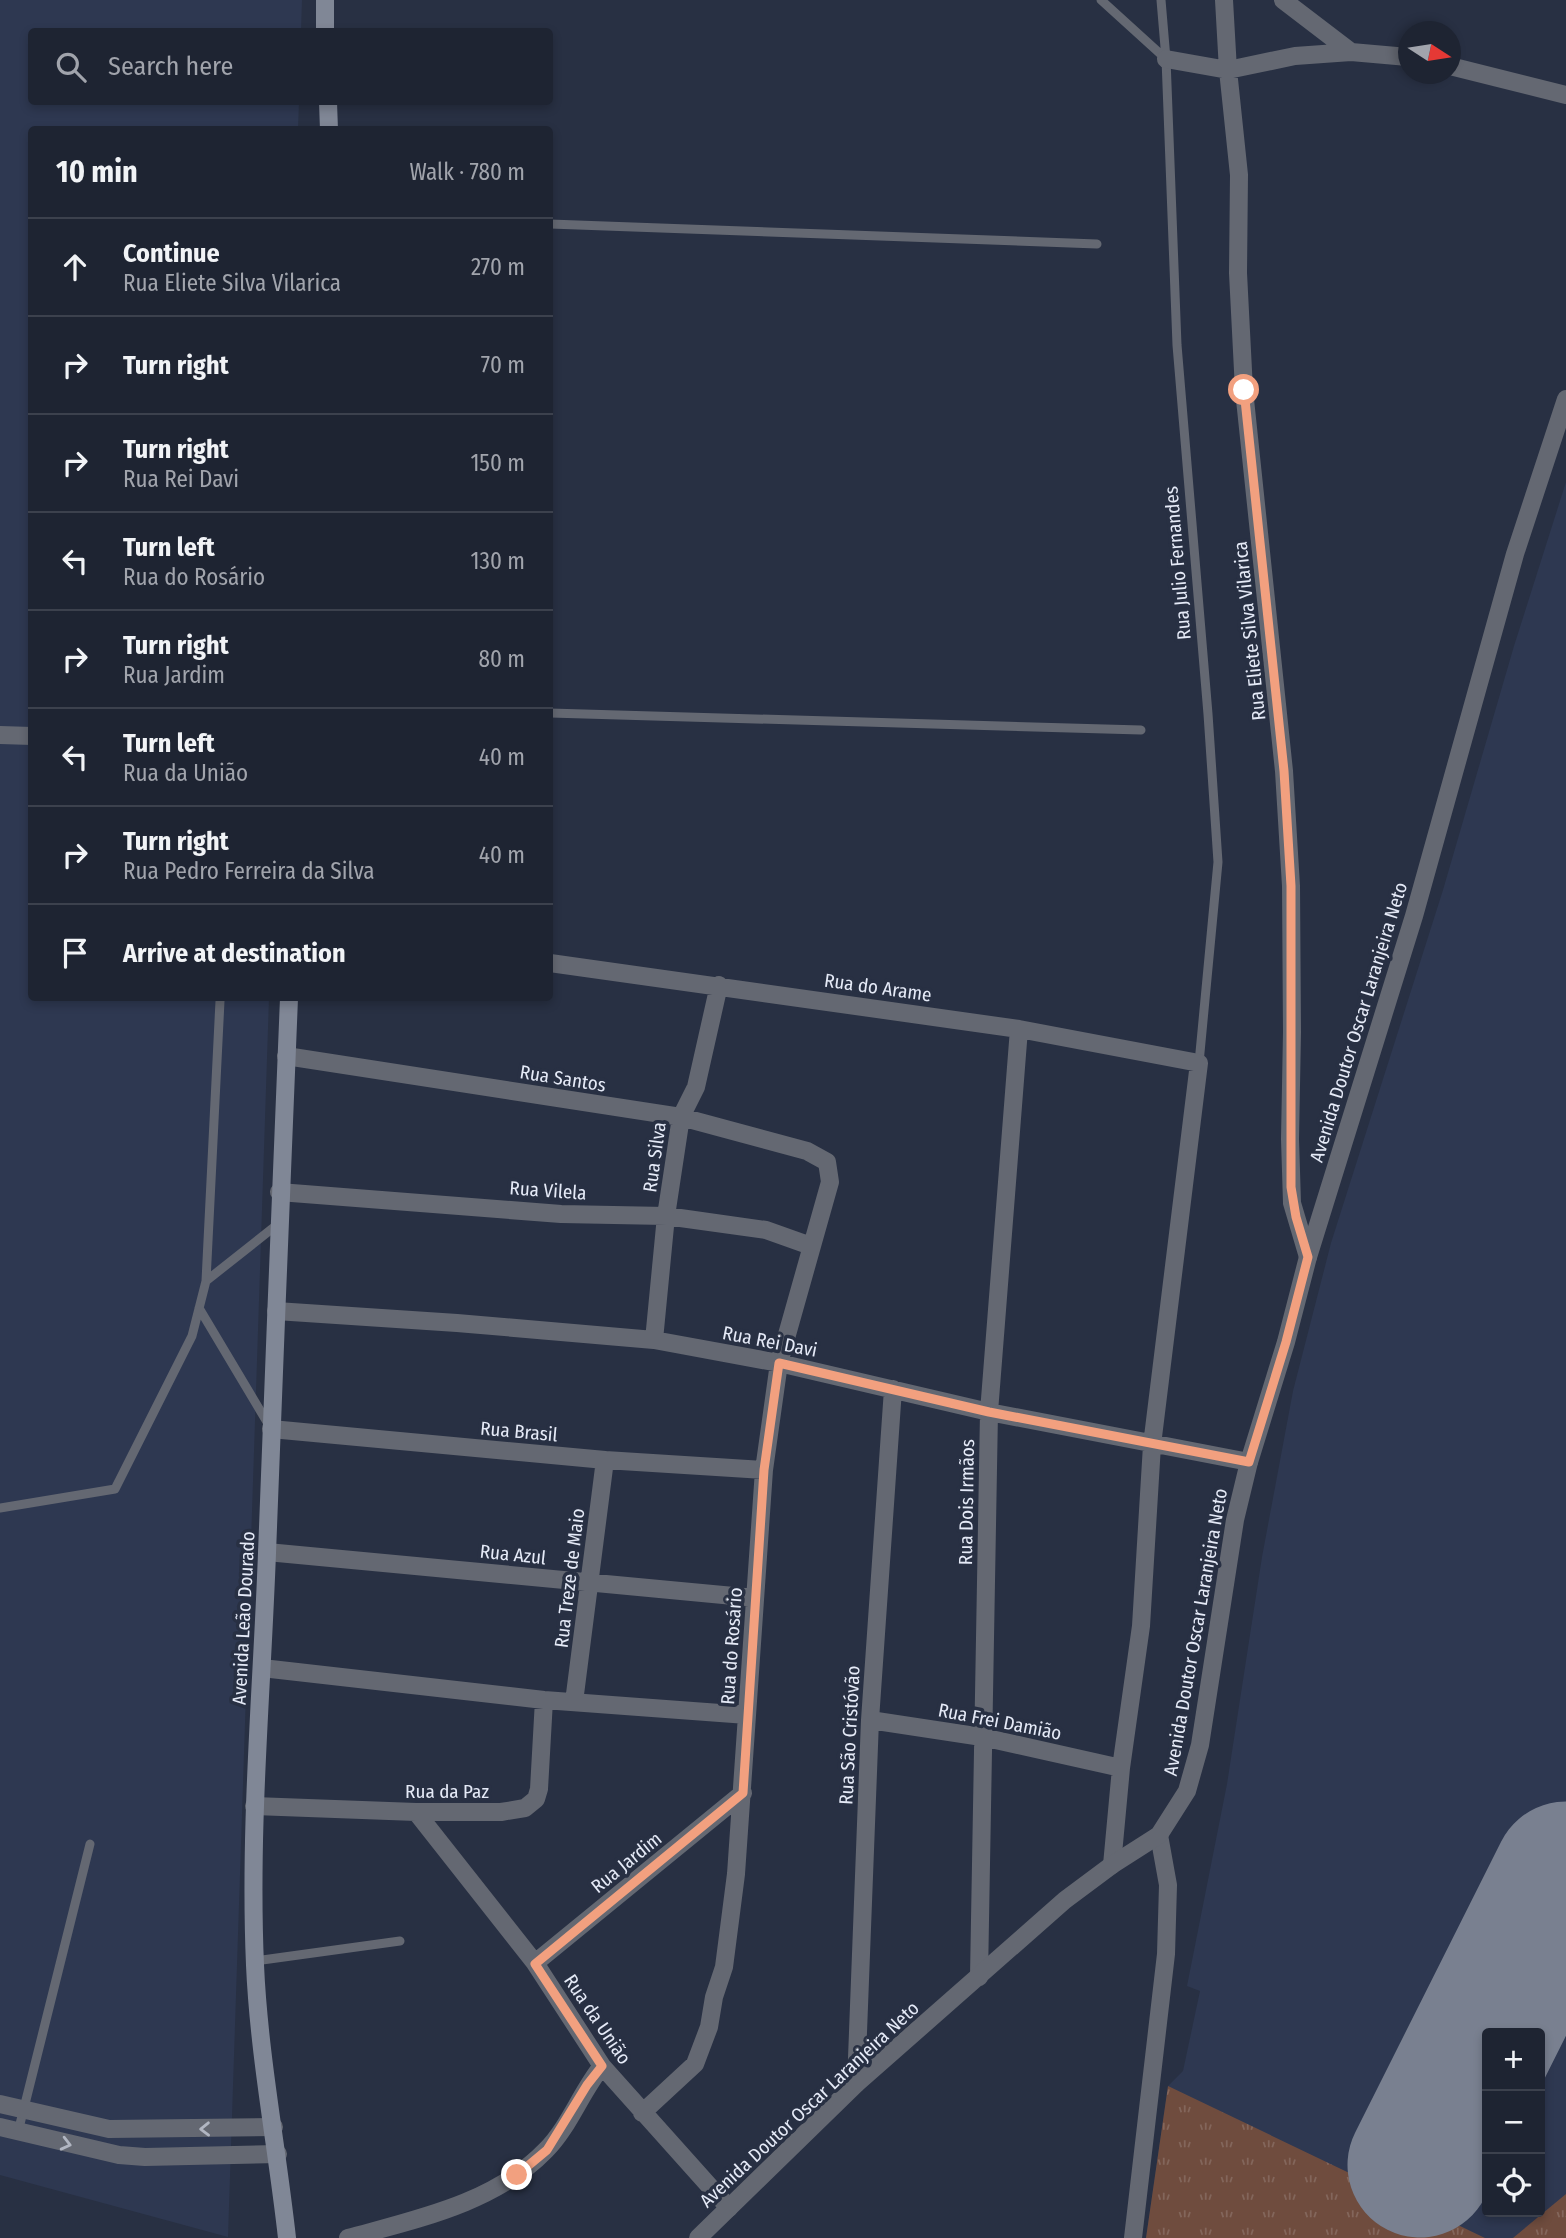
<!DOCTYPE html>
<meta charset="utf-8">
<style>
:root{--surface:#1e2432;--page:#2b303e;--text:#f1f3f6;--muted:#a1a4ac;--line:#3c414d}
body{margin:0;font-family:"Fira Sans Condensed",sans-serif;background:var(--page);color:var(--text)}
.controls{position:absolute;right:21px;bottom:21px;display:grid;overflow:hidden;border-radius:7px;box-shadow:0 4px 10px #0003}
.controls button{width:63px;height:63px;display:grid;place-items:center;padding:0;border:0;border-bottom:2px solid var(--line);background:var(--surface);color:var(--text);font:35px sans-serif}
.compass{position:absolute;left:1398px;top:21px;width:63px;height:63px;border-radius:50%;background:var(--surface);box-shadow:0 4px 10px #0003;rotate:102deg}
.stop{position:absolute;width:21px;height:21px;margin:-16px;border:5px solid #f2a07f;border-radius:50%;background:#fff}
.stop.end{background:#f2a07f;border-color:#fff;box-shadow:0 2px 7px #0008}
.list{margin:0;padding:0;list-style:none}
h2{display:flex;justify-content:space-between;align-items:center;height:91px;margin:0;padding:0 28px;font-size:30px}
h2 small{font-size:23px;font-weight:400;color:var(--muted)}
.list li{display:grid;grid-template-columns:46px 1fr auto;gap:21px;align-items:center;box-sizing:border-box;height:98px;padding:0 28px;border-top:2px solid var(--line)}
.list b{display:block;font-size:26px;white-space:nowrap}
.list p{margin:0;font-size:23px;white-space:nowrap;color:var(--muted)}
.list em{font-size:23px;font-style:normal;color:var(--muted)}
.icon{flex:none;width:38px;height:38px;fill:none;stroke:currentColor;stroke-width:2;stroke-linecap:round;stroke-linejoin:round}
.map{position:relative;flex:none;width:1566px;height:2238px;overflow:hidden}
.search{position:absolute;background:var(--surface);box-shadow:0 4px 10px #0003;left:28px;top:28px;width:525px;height:77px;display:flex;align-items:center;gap:18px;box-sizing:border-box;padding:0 24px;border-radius:7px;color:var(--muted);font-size:26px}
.panel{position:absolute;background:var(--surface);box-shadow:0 4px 10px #0003;left:28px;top:126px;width:525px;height:875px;border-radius:7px}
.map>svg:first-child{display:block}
.built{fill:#2e3851;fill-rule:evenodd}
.grass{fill:url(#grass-tufts)}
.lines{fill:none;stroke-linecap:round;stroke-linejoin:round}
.runway{stroke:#798090;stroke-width:145}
.service{stroke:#646872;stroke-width:9}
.minor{stroke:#646872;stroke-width:18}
.tertiary{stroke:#646872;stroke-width:18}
.secondary{stroke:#808796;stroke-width:18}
.oneway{stroke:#b1b6c2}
.route{stroke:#f2a07f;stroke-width:9}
.labels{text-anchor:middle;stroke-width:7;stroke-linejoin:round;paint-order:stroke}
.street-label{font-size:19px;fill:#e5eaf7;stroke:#283043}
</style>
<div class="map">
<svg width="1566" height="2238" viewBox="0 0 1566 2238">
<defs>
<pattern id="grass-tufts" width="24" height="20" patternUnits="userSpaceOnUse" patternTransform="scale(1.75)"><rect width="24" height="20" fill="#6f4c3e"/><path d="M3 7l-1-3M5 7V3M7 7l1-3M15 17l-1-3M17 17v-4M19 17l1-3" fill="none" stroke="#83665b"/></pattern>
</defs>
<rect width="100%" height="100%" fill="#283043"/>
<path class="built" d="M0,0h302l-1,31 -269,1v70h267l-1,27 -266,1v868h237l-41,1239 -228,-62z
M1566,482v1756h-420l22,-152 15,-15 17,-80 -13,-5 40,-202 35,-227 31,-166 38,-148 112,-353 71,-244zM1487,2033h53v179h-53z"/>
<path class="grass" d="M1168,2086l317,152h-339z
M1566,2194v44h-53z"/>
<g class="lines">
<path class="runway" d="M1420,2165l146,-291"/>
<path class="service" d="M1101,0l65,59
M1161,0l5,59 11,286 31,369 10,148 -19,201
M550,224l547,20
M550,713l591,17
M206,1281l14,-280
M199,1308l71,119
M0,1508l115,-19 77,-153 14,-55 72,-57
M255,1961l145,-20
M18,2132l72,-288"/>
<path class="minor" d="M1224,0l4,70 11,105 -1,98 6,117 40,381 7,115 1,146 -2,107 2,64 16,54
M1283,0l68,52
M1166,59l62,11 67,-14 56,-4 57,5
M1450,66l116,29
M0,735l32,1
M550,963l469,66 180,34 -47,382 -11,181 -20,142 -9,97
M286,1056l395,61 126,34 20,11 3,20 -51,181 -15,107 -28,404 -12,93 -10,30 -5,30 -14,37 -53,49
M279,1192l282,22 105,2 100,14 45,16
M276,1311l181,12 197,17 125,23 210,49 260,50
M654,1340l12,-124 15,-99 15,-30 23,-102
M271,1429l334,31 159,10
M267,1552l488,46
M262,1668l282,32 203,15
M574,1702l31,-242
M870,1720l112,17 139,31
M254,1806l162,6h85l24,-4 11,-9 3,-10 5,-89
M416,1812l119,151 67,103 127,142
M535,1963l208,-170
M979,1977l10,-565 30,-383
M856,2084l14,-364 23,-331
M0,2104l109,25 165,-2
M0,2127l119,28 26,2 133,-3
M348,2238c69,-19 147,-35 198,-88 23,-23 35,-58 56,-84
M1133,2238l33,-284 2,-69 -9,-50"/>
<path class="tertiary" d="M698,2238l158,-154 209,-184 47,-35 47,-30 28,-44 13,-46 35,-225 14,-58 37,-120 22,-85 106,-341 101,-362 51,-155"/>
<path class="secondary" d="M325,32v-32
M328,102l1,28
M287,2238c-10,-91 -28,-182 -32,-273 -6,-138 7,-275 12,-412 8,-185 13,-370 22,-555"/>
</g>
<defs><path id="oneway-chevron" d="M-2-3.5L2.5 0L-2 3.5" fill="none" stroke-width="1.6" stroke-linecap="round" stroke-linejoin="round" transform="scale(1.75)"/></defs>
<g class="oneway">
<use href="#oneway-chevron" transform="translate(205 2129) rotate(179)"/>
<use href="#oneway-chevron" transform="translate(66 2144) rotate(14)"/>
</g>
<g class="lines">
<path class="route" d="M517,2175l30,-25 40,-65 15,-19 -67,-102 208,-171 21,-323 15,-107 210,49 260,50 37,-120 22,-85 -12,-40 -5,-30v-301l-7,-115 -40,-381"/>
</g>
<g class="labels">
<g class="street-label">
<text transform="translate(1177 563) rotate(-95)" y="7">Rua Julio Fernandes</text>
<text transform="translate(1249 631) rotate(-96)" y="7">Rua Eliete Silva Vilarica</text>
<text transform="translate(878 987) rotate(8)" y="7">Rua do Arame</text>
<text transform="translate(1358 1022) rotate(-73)" y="7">Avenida Doutor Oscar Laranjeira Neto</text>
<text transform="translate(563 1078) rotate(9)" y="7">Rua Santos</text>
<text transform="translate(654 1157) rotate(-82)" y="7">Rua Silva</text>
<text transform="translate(548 1190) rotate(4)" y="7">Rua Vilela</text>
<text transform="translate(770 1341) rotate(11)" y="7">Rua Rei Davi</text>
<text transform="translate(519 1431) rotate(5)" y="7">Rua Brasil</text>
<text transform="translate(966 1502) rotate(-89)" y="7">Rua Dois Irmãos</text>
<text transform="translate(513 1554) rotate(6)" y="7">Rua Azul</text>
<text transform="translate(569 1578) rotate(-83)" y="7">Rua Treze de Maio</text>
<text transform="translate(243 1618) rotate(-87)" y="7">Avenida Leão Dourado</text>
<text transform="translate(1195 1632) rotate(-80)" y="7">Avenida Doutor Oscar Laranjeira Neto</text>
<text transform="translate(731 1646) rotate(-86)" y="7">Rua do Rosário</text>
<text transform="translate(1000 1721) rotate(11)" y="7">Rua Frei Damião</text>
<text transform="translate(849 1735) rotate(-87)" y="7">Rua São Cristóvão</text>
<text x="447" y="1798">Rua da Paz</text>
<text transform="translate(626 1862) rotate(-39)" y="7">Rua Jardim</text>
<text transform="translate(598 2019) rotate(56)" y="7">Rua da União</text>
<text transform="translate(809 2104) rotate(-43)" y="7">Avenida Doutor Oscar Laranjeira Neto</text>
</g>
</g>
</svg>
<div class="controls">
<button>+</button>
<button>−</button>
<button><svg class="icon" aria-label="locate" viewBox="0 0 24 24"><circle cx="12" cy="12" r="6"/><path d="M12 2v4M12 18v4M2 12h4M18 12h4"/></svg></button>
</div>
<svg class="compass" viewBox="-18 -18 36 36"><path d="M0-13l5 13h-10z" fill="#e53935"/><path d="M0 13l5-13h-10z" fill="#a1a4ac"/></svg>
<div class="stop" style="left:1244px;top:390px"></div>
<div class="stop end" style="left:517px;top:2175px"></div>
<div class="search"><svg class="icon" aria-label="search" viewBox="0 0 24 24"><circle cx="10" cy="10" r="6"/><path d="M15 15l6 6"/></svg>Search here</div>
<section class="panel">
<h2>10 min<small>Walk · 780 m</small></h2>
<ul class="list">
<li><svg class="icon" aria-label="ahead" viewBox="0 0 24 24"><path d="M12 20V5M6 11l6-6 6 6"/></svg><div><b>Continue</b><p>Rua Eliete Silva Vilarica</p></div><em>270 m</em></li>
<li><svg class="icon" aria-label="right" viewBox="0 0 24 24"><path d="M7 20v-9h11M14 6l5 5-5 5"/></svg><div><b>Turn right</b></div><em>70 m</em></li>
<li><svg class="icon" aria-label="right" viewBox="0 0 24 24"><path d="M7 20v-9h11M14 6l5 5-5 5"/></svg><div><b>Turn right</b><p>Rua Rei Davi</p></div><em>150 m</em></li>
<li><svg class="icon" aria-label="left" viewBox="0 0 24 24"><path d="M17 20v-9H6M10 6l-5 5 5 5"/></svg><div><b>Turn left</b><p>Rua do Rosário</p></div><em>130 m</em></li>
<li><svg class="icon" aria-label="right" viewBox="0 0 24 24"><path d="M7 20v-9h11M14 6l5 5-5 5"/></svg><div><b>Turn right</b><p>Rua Jardim</p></div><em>80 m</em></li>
<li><svg class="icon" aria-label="left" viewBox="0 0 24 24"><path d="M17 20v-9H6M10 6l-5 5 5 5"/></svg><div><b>Turn left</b><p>Rua da União</p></div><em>40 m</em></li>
<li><svg class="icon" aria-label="right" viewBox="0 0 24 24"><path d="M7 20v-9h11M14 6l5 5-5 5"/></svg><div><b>Turn right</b><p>Rua Pedro Ferreira da Silva</p></div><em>40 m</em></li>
<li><svg class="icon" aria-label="arrive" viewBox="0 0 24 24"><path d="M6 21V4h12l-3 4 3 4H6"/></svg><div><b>Arrive at destination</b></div></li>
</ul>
</section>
</div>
